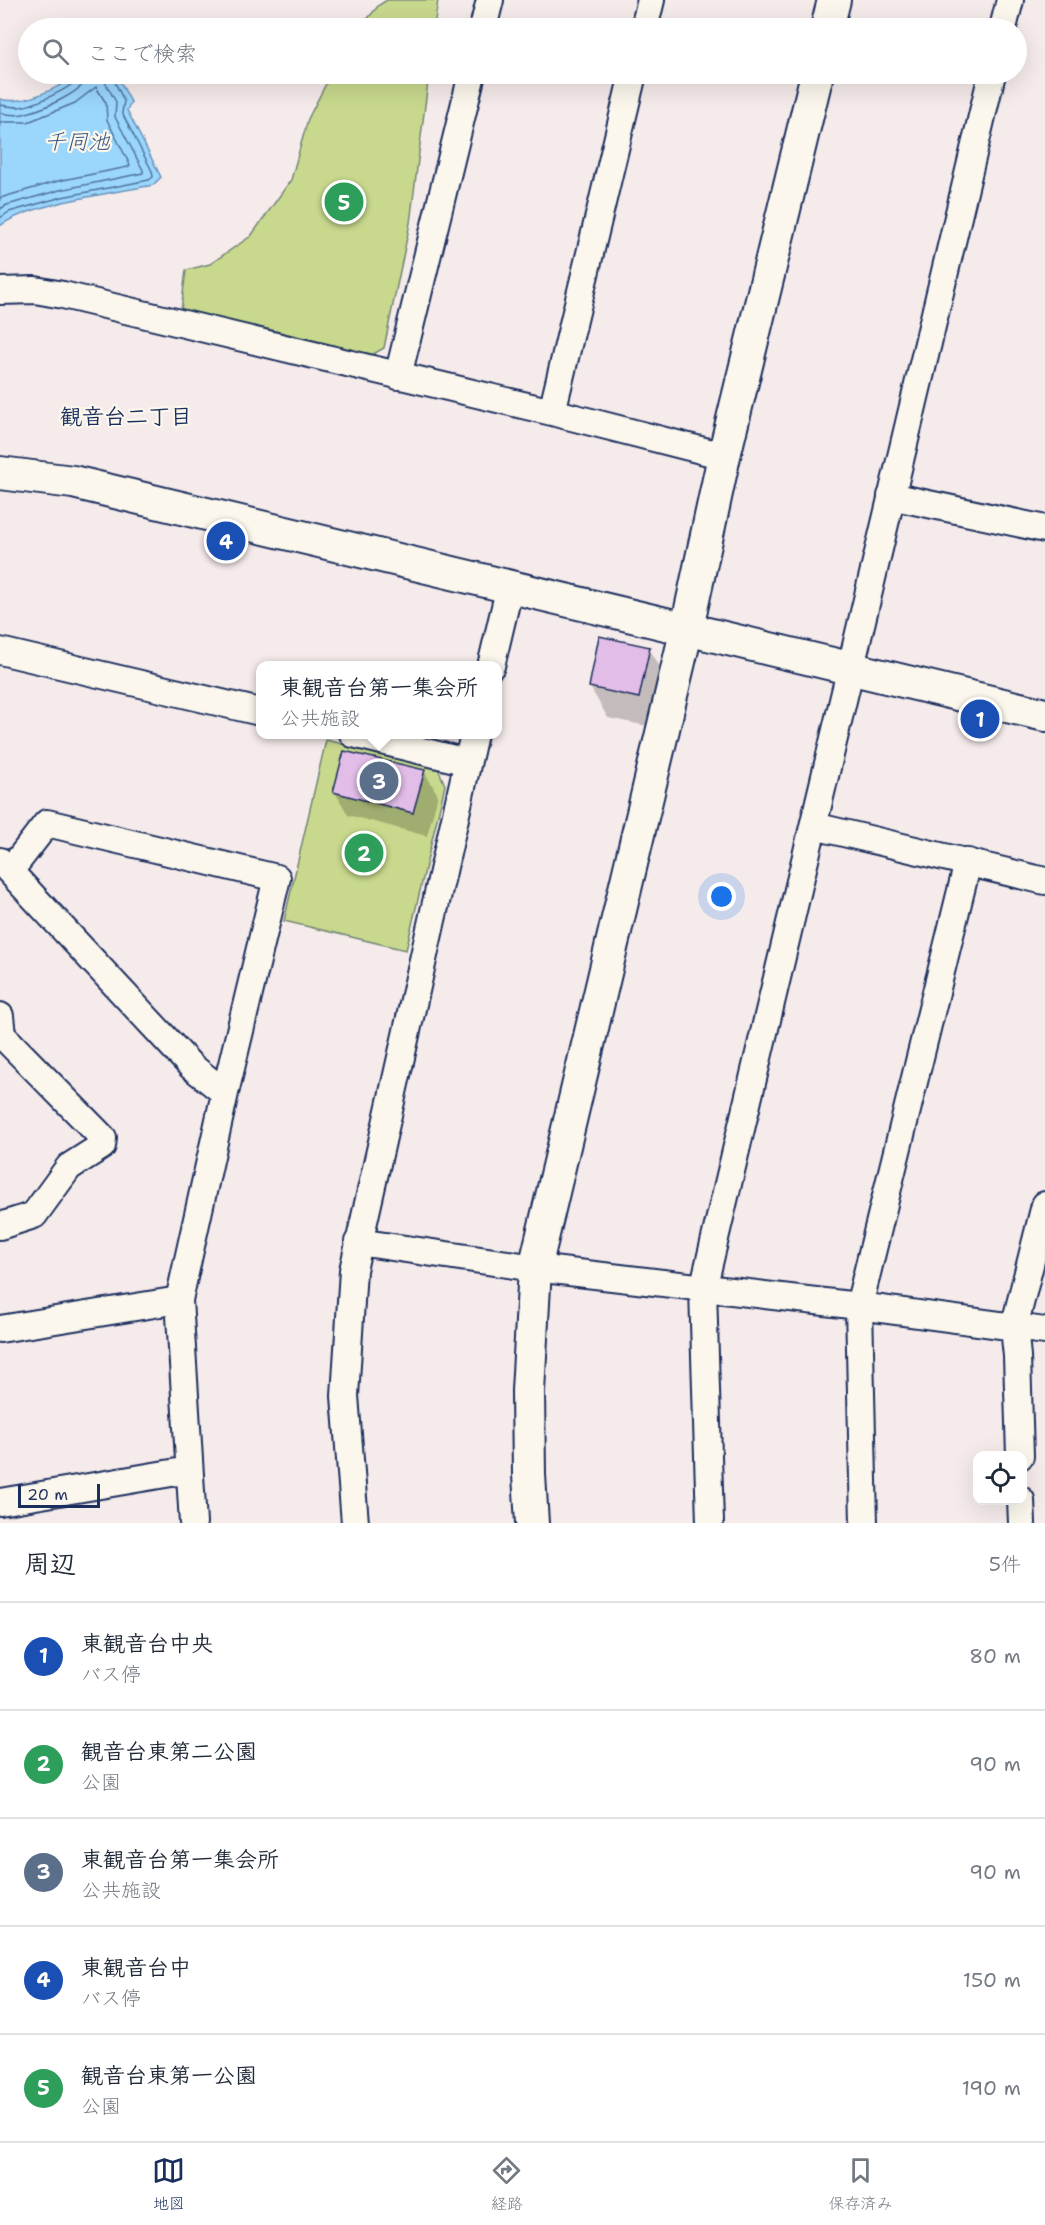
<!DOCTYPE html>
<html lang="ja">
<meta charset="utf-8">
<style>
:root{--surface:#fff;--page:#f6f6f7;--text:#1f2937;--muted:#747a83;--line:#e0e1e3;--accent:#1b2f5e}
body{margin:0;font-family:"Shantell Sans","Klee One",sans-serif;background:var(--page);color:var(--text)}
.controls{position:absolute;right:18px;bottom:18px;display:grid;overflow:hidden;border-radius:12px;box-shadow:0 6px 24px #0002}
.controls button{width:54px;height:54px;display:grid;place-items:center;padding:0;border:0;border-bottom:2px solid var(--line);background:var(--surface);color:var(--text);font:30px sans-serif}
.scale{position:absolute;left:18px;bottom:15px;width:82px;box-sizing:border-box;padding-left:6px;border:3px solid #1b2f5e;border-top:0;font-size:16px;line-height:21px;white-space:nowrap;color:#1b2f5e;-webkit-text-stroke:4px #fbf7ec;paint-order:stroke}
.you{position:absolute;left:722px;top:897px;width:21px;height:21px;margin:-15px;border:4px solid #fff;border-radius:50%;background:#1a73e8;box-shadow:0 0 0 9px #1a73e833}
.badge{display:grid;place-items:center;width:39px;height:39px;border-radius:50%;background:var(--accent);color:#fff;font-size:20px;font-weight:700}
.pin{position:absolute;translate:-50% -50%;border:3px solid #fff;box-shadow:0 2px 6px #0006}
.popup{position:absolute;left:256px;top:661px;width:246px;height:78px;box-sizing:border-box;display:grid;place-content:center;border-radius:12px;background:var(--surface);filter:drop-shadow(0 2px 4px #0005);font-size:20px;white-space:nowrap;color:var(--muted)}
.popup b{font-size:22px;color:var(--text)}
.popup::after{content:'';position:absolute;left:50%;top:100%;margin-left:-12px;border:12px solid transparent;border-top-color:var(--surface)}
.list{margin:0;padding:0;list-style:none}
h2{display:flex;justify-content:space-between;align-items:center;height:78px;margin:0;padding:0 24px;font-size:26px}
h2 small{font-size:20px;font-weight:400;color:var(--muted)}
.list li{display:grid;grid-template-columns:39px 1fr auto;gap:18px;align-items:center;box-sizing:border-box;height:108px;padding:0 24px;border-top:2px solid var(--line)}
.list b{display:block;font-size:22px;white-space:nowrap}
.list p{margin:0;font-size:20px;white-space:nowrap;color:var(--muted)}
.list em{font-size:20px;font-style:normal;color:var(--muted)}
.icon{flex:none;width:33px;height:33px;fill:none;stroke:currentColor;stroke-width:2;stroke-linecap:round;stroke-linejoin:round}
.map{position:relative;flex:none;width:1045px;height:1523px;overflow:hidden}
.search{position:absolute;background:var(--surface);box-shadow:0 6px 24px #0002;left:18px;right:18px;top:18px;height:66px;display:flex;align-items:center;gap:15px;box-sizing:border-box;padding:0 21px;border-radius:33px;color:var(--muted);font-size:22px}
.sheet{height:618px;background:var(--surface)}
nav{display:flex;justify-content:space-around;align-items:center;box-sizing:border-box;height:84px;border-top:2px solid var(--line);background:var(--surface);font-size:16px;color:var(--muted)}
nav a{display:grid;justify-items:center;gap:3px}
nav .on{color:var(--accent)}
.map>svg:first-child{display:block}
.green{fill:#c8d98d;stroke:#728476;stroke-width:1.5}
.water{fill:#9bd6fc;stroke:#6893bd;stroke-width:1.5}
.shadow{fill:#0003}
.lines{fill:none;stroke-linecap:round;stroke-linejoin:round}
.shore{stroke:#4e729d;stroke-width:1.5}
.building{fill:#e1bde8;stroke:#1b2f5e;stroke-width:1.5}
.minor-casing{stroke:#1b2f5e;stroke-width:30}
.tertiary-casing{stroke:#1b2f5e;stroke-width:36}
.minor{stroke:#fbf7ec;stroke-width:26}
.tertiary{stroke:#fbf7ec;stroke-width:32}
.labels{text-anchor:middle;stroke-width:4.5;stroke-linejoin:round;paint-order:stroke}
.water-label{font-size:22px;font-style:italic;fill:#3b5986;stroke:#fbf7ec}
.neighbourhood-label{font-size:22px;font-weight:bold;fill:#1b2f5e;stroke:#fbf7ec}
</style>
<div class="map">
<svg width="1045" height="1523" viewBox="0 0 1045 1523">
<rect width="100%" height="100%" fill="#f6ebeb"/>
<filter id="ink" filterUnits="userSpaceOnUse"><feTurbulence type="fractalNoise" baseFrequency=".0167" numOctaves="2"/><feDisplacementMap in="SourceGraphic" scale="12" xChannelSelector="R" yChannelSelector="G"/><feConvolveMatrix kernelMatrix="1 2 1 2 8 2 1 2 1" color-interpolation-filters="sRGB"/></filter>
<g filter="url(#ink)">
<path class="green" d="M387,0h51l-4,28h-74l19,-23z
M331,74h98l-19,149 -26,125 -14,8 -189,-46 5,-40 24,-6 41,-28 40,-56 17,-61z
M326,740l111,26 8,19 -39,165 -122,-29z"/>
<path class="water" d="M77,74h39l15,28 -4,8 34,67 -8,8c-40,8 -122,18 -153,41v-127c23,7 59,-11 77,-25z"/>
<path class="shadow" d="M649,648l18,31 -10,49 -49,-10 -18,-31z
M424,771l14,24 -11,41 -79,-21 -13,-23z"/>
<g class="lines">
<path class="shore" d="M0,105c6,1 13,2 19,2 13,-1 60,-21 61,-33
M0,113c7,1 16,3 23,1 17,-4 64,-22 65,-40
M0,122h28l47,-19 21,-16 10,16 1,17 23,45 -2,2 -70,14 -58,17
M0,209l7,-4 53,-15 83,-17v-3l-28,-53 1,-15 -11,-20 -2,-8
M0,218l9,-6 53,-15 87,-17 4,-3 -1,-6 -30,-58 2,-12 -13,-27"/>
</g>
<path class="building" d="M599,636l51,11 -11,51 -50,-11z
M344,751l81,19 -12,43 -80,-21z"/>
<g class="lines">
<defs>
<path id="minor" d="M483,28l7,-28
M644,28l7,-28
M1003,28l7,-28
M0,291l35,-1 28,5 489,117 172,44
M398,376l74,-302
M552,412l81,-338
M891,496l154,33
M0,651l260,61
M491,666l19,-80
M353,734l114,28
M814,826l231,55
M0,861l191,205 34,27
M10,871l37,-48 230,55 -52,215 -46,207 14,223
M0,1016l2,19 101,103 -1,8 -33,21 -35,48 -34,11
M358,1242l177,26 324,38 186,25
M0,1329l179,-29
M1020,1456l-3,-100 -3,-28 31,-123
M1021,1500l1,23
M0,1502l189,-32
M355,1523l-10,-127 8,-126 121,-536
M710,1523l-7,-234 289,-1215
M864,1523l-5,-217 109,-444"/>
<path id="tertiary" d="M827,28l7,-28
M0,473l73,9 972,233
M532,1523l-3,-48 -1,-84 7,-123 152,-640 37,-172 93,-382"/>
</defs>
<use href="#minor" class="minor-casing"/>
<use href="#tertiary" class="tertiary-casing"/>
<use href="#minor" class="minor"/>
<use href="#tertiary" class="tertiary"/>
</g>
</g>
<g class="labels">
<g class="water-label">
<text x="77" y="149">千同池</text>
</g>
<g class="neighbourhood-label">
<text x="126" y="424">観音台二丁目</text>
</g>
</g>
</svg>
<div class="controls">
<button><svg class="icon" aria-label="locate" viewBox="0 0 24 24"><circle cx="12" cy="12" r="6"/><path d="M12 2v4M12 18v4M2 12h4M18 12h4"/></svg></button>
</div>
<div class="scale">20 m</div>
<div class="you"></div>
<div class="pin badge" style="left:980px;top:719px;background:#1a4fb4">1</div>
<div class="pin badge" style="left:364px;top:853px;background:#2e9e5b">2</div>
<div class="pin badge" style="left:379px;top:781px;background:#5c6f8a">3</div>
<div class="popup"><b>東観音台第一集会所</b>公共施設</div>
<div class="pin badge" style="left:226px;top:541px;background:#1a4fb4">4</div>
<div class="pin badge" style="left:344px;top:202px;background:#2e9e5b">5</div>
<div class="search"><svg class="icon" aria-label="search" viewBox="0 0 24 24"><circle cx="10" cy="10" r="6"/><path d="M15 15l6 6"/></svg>ここで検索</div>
</div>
<section class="sheet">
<h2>周辺<small>5件</small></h2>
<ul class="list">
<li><span class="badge" style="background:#1a4fb4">1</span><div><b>東観音台中央</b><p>バス停</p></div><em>80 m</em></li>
<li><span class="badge" style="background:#2e9e5b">2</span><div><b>観音台東第二公園</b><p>公園</p></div><em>90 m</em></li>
<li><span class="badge" style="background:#5c6f8a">3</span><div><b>東観音台第一集会所</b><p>公共施設</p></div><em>90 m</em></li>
<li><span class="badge" style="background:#1a4fb4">4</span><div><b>東観音台中</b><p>バス停</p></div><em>150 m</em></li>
<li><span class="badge" style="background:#2e9e5b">5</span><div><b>観音台東第一公園</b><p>公園</p></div><em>190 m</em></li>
</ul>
</section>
<nav>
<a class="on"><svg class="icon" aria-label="map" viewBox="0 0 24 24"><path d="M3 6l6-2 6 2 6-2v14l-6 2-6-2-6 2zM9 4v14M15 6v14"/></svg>地図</a>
<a><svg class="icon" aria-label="directions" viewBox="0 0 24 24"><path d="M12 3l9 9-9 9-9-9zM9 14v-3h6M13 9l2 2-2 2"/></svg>経路</a>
<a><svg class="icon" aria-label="saved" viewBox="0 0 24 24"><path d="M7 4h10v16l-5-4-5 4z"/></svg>保存済み</a>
</nav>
